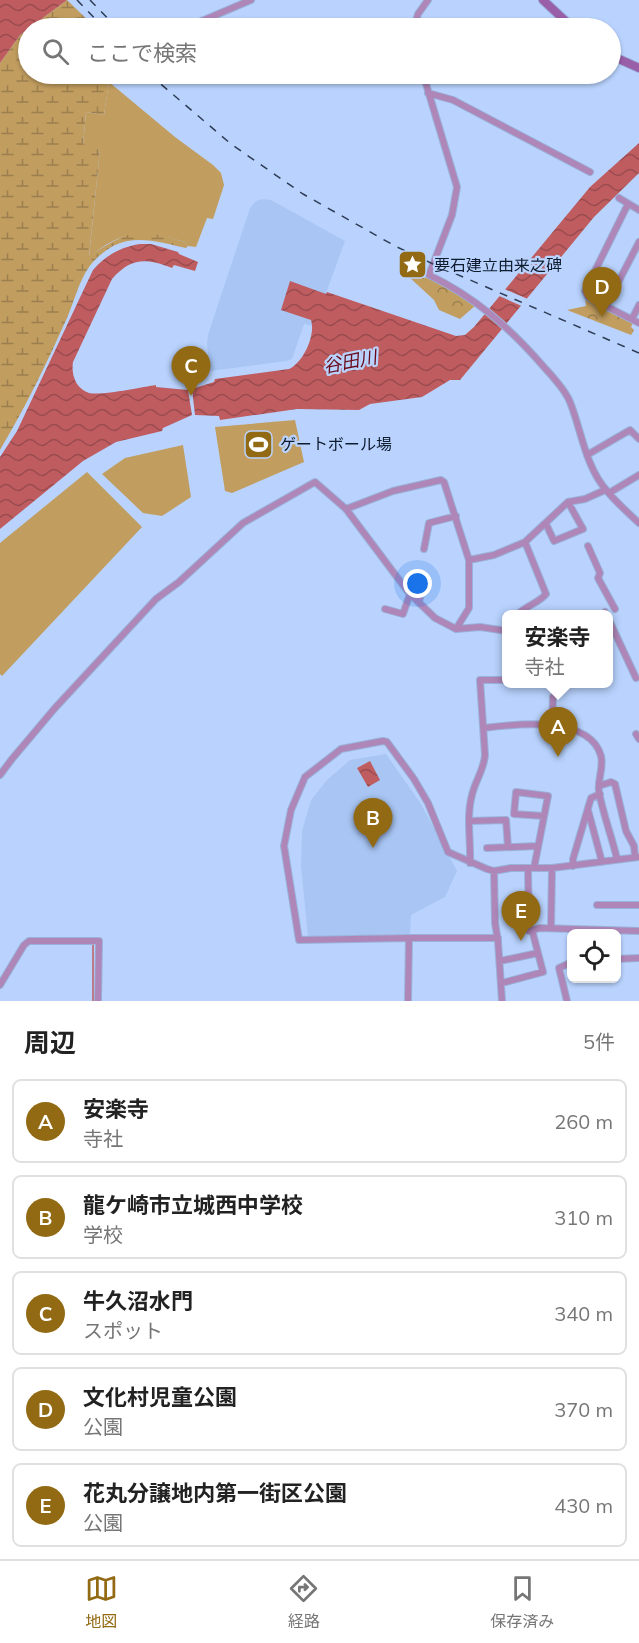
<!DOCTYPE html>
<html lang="ja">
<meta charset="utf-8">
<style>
:root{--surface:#fff;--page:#f6f6f6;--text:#222;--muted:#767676;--line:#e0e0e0;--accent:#936a14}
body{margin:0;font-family:Mulish,"Noto Sans JP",sans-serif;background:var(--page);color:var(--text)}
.controls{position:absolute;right:18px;bottom:18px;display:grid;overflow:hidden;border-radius:9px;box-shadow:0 2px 4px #0004}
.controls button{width:54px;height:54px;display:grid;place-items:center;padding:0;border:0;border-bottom:2px solid var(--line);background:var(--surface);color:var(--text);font:30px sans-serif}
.you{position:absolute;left:418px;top:584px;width:21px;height:21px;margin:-15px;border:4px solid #fff;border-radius:50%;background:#1a73e8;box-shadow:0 0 0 9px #1a73e833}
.badge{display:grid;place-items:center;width:39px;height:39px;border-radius:50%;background:var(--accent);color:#fff;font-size:20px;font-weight:700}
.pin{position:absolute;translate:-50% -50px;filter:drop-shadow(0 2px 3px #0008)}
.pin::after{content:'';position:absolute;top:32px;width:21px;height:18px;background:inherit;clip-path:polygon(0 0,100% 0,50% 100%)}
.popup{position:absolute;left:502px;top:610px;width:111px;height:78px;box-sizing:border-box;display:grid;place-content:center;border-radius:9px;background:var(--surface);filter:drop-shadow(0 2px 4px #0005);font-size:20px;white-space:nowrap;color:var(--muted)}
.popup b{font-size:22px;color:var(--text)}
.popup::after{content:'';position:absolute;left:50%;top:100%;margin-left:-12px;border:12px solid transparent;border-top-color:var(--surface)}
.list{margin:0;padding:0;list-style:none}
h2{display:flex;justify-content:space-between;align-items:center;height:78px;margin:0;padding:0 24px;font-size:26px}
h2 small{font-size:20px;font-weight:400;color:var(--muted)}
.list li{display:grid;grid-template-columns:39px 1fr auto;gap:18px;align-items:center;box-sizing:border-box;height:84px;margin:0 12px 12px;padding:0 12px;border:2px solid var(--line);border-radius:9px}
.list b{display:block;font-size:22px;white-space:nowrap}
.list p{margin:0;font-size:20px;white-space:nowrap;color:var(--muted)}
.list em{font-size:20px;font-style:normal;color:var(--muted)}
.icon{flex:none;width:33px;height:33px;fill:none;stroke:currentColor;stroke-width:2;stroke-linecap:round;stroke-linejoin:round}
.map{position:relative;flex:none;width:639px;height:1001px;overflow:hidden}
.search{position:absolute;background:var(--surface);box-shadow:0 2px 4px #0004;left:18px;right:18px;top:18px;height:66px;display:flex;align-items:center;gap:15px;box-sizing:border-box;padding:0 21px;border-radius:33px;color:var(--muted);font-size:22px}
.sheet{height:558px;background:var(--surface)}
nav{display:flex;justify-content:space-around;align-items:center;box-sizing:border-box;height:84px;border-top:2px solid var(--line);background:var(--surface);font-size:16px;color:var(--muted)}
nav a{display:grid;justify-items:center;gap:3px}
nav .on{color:var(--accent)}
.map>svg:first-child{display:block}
.built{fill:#a8c5f3}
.grass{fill:#c19d5f}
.wetland{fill:url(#wetland-marsh)}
.park{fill:url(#park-crowns)}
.water{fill:url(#water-waves)}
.pier{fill:#b9d3fe}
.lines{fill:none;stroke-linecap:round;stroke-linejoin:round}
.stream{stroke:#bf5c5f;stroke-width:1.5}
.minor-casing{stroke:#9ab2d9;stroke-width:8}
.secondary-casing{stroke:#9ab2d9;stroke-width:10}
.minor{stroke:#ae86b8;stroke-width:6}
.secondary{stroke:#9a5fa9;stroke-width:8}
.rail{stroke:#2e3c54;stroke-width:1.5;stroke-dasharray:8 8;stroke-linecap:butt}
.labels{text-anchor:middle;stroke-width:4.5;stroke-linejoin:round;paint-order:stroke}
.poi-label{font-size:16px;fill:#0f1b2e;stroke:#b9d3fe;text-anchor:start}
.water-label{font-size:18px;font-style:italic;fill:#690a1a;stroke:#b9d3fe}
</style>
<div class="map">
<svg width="639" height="1001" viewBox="0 0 639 1001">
<defs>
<pattern id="wetland-marsh" width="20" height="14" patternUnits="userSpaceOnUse" patternTransform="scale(1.5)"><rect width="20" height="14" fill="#c19d5f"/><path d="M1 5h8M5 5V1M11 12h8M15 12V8" fill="none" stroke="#9b7f4f"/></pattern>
<pattern id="park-crowns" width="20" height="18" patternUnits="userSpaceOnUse" patternTransform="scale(1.5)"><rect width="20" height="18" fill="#c19d5f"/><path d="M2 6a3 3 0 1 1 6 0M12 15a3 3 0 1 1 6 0" fill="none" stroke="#9b7f4f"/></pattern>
<pattern id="water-waves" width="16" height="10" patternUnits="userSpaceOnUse" patternTransform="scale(1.5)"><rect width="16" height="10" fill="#bf5c5f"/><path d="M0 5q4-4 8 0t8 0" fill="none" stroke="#9a4b4f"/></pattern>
</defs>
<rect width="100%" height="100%" fill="#b9d3fe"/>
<path class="built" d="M263,199l8,1 74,41 -31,85 -10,-2 -12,35 -6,2 -76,10 -3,-27 1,-9 42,-127 6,-7z
M386,754l35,50 36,67 -12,26 -34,18 -1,19 -102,3 -7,-71 1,-35 9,-31 16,-20 23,-20z"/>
<path class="grass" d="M109,82l66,55 38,28 8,8 3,12 -11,34 -6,-1 -11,29 -8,-1 -3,-4c-42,-12 -61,-13 -96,15l11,-107 -17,-5 3,-33 18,3z
M295,420l9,42 -72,31 -7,-2 -10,-64z
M183,445l8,52 -29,19 -19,-3 -41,-39 23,-16z
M87,472l55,55 -140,149 -2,-2v-131z"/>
<path class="wetland" d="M67,0l29,28h-68v46h84l2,3 -5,5 -5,33 -18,-3 -3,32 17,6 -11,106c44,-27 45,-28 96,-14l3,4 -2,2c-24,-5 -49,-14 -73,-2 -9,5 -18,13 -24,21 -10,14 -15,35 -22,51 -20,45 -42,90 -67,132v-387l20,-28z"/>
<path class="park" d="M409,277l20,1 47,27 -16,14 -21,-9 -5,-10z
M585,298l48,25 -2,4 3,3 -3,5 -64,-25 19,-4z"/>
<path class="water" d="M0,0h67l-47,35 -20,28z
M639,143v30l-45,44 -134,163h-10l-28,17 -52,7 -11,6 -62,-1 -77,11 -1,-4 -24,-1 -3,-26 22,-7 1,-3 74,-10c14,-6 27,-34 22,-49l-30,-10 9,-29 36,13 1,-2 129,44 9,-1 9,-8 116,-140z
M140,244h11l27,8 1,2 19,8 -3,9 -21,-6 -2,3c-25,-10 -41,-11 -60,11l-39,83c-2,13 3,27 16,31 12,3 53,-6 67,-8v2l32,3 4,25 -29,13 -1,3 -46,11 -33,19 -83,68v-72l17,-26 76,-161c13,-15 28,-23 47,-26z
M370,761l10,19 -12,7 -11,-19z"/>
<path class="pier" d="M502,288l28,12 -6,7 -27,-12z"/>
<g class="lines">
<path class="stream" d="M93,1001v-57"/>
<defs>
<path id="minor" d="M189,28l8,-5 54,-23
M414,28l4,-14 10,-14
M423,74l34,113 -5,28 -23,60c46,22 81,53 114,91 9,10 22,23 27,36 12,30 15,64 37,89 9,11 21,22 32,32
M428,93l25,7 137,72
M619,198l20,12
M628,204l-43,87 3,6 51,26
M606,306l33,-64
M632,319l7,-14
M587,455l43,-25 9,9
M609,493l30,-18
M346,509l47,-18 48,-11 3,2 25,78v48l-13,21
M546,524l8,17 29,-12 -15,-27
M588,546l12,27 -2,5 17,31
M424,549l5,-26 27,-7
M469,560l25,-5 31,-13 43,-40 17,-3 20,-9
M419,602l6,-25
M385,609l18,5 7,-20
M605,612l1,2
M518,614c8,-8 22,-12 28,-20l-21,-52
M609,620l27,58
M552,724l1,-27
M484,728c31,-4 106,-13 117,28 3,13 -4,24 -2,36 4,22 13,45 18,67
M636,734l3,5
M0,775l12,-16 43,-51 101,-109 23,-17 64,-59 72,-41 31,27 63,84 26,25 21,11 24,-2 27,4
M599,786l12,-4 4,2 11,47 8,15 1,11
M588,810l14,52
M469,821l37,-1 2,27
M487,848l51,-2
M470,863c1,-22 -4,-46 2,-68 3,-14 12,-25 13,-40l-5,-75h27
M573,866v-7l18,-61 9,-4
M528,868l1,63 11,-3 99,3
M534,868l14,-72 -32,-4 -2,22 30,2
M494,871l1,52 3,18 4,60
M597,905h42
M551,928l1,-60
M409,938l-110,2 -15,-94 7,-36 14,-33 36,-28 42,-8 4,1 27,37 14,24 20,49 39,17 7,2 17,-3h41l87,-11
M616,959l23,-1
M500,961l38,-8
M502,983l41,-11 -11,-42
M0,985l24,-40 5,-4h70l-1,60
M408,1001l1,-63h89
M567,1001l-8,-33 13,-6"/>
<path id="secondary" d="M543,0l30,28
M610,55l29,13"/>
</defs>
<use href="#minor" class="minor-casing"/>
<use href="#secondary" class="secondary-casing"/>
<use href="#minor" class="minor"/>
<use href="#secondary" class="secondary"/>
<path class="rail" d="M77,0l27,28
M90,0l27,28
M149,74l82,70 72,50 92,52 38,18 206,89"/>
</g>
<defs>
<symbol id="sight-square" viewBox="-11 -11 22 22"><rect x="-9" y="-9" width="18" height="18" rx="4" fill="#936a14" stroke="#b9d3fe"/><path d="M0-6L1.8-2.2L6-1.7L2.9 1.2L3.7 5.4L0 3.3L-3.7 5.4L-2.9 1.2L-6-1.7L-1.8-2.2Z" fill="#fff"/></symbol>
<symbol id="stadium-square" viewBox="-11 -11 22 22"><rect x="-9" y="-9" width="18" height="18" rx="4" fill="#936a14" stroke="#b9d3fe"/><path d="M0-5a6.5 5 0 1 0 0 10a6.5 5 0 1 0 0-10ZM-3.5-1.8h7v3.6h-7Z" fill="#fff"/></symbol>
</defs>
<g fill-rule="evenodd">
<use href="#sight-square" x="396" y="248" width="33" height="33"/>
<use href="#stadium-square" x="242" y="428" width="33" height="33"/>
</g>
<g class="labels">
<g class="poi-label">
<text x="434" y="271">要石建立由来之碑</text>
<text x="280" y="450">ゲートボール場</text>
</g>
<g class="water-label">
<text transform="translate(350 362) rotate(-11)" y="6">谷田川</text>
</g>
</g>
</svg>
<div class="controls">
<button><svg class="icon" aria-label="locate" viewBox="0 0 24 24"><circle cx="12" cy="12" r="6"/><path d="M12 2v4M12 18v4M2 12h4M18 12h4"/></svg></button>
</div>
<div class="you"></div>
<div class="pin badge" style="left:558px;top:757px">A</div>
<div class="popup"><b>安楽寺</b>寺社</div>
<div class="pin badge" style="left:373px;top:848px">B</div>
<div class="pin badge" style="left:191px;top:396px">C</div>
<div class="pin badge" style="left:602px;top:317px">D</div>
<div class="pin badge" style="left:521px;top:941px">E</div>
<div class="search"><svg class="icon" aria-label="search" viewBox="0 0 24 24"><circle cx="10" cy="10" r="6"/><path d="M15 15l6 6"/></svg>ここで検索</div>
</div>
<section class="sheet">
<h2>周辺<small>5件</small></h2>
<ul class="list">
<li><span class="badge">A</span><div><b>安楽寺</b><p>寺社</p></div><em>260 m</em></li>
<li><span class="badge">B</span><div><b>龍ケ崎市立城西中学校</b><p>学校</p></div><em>310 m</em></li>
<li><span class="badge">C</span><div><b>牛久沼水門</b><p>スポット</p></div><em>340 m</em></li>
<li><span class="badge">D</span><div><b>文化村児童公園</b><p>公園</p></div><em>370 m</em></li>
<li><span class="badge">E</span><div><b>花丸分譲地内第一街区公園</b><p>公園</p></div><em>430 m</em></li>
</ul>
</section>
<nav>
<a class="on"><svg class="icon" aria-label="map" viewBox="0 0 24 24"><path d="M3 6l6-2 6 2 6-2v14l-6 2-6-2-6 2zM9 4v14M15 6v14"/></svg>地図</a>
<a><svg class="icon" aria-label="directions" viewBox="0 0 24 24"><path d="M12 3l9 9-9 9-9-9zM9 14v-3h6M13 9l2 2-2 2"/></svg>経路</a>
<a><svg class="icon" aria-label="saved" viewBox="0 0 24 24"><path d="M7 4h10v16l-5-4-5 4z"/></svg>保存済み</a>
</nav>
